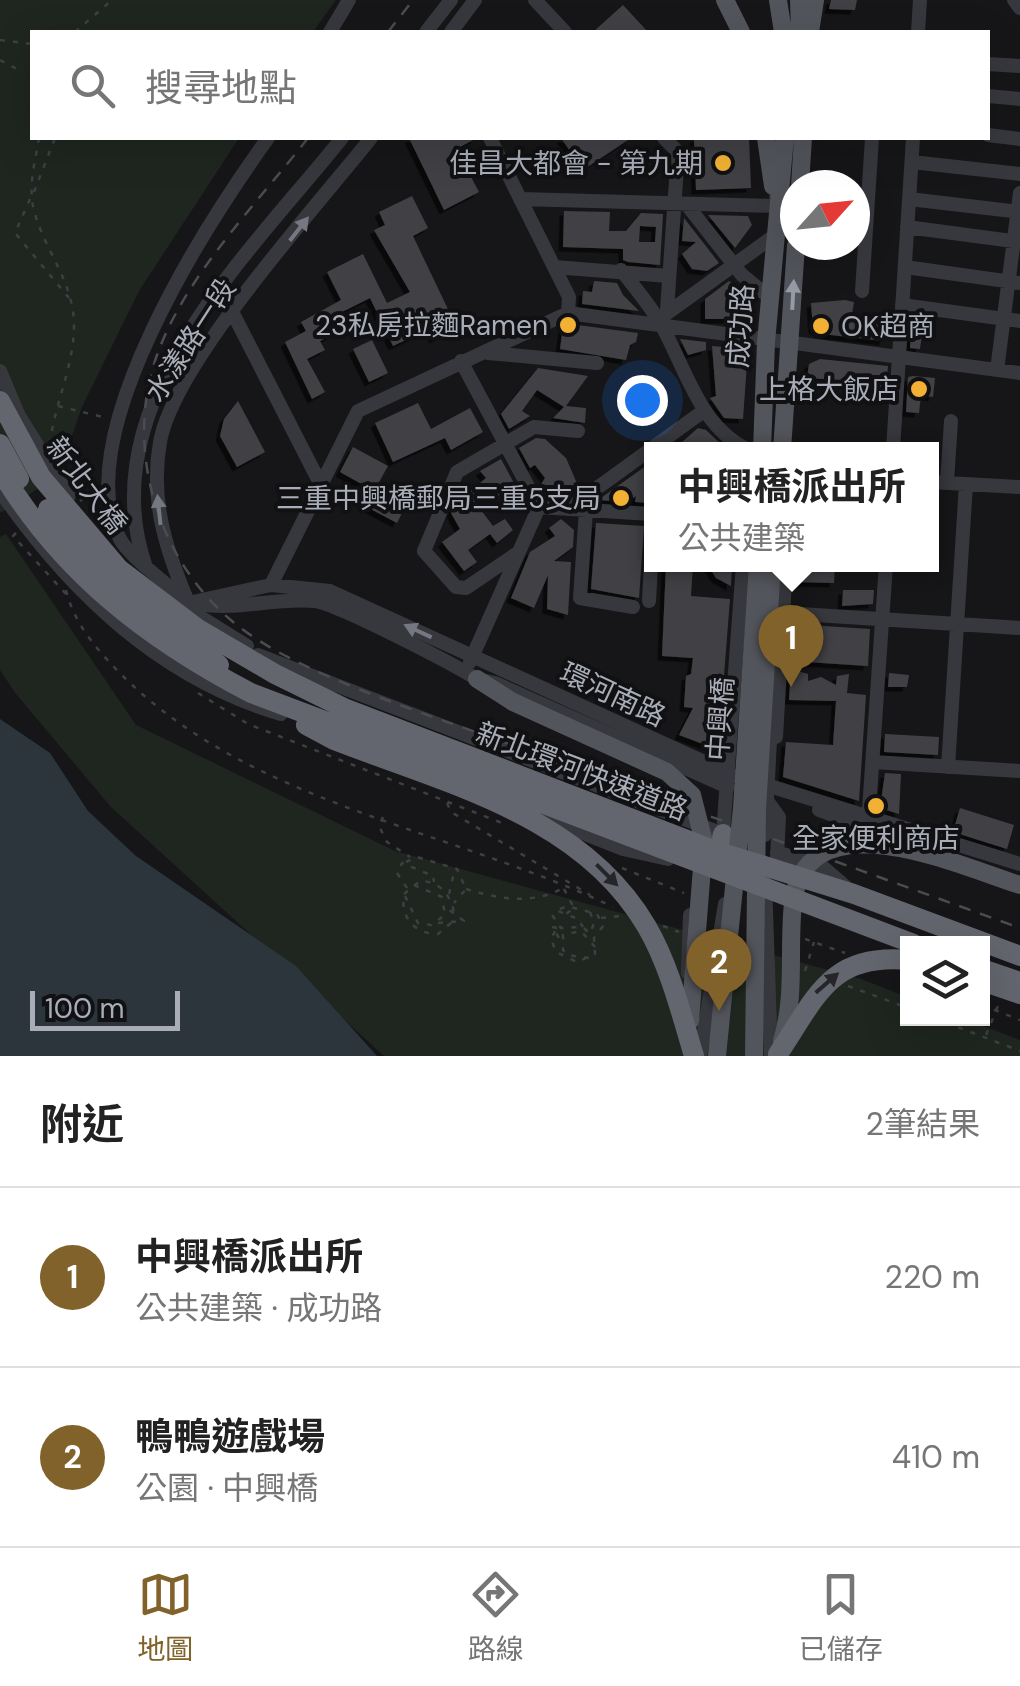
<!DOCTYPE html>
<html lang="zh-TW">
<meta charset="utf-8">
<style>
:root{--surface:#fff;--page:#f6f6f6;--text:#222;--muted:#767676;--line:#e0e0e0;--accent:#80622a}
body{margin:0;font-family:"DM Sans","Noto Sans TC",sans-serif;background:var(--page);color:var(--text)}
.controls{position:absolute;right:30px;bottom:30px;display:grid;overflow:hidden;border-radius:0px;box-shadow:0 10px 40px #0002}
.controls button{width:90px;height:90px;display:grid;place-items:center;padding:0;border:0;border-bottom:2px solid var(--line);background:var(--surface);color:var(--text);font:50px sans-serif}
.compass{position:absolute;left:780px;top:170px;width:90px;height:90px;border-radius:50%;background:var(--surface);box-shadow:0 10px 40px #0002;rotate:63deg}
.scale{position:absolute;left:30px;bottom:25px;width:150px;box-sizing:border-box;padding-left:10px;border:5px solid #a8adb8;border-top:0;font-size:28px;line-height:35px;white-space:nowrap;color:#a8adb8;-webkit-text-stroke:8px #111113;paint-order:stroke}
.you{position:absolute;left:642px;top:400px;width:35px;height:35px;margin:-25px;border:8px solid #fff;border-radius:50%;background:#1a73e8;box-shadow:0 0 0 15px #1a73e833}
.badge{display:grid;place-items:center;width:65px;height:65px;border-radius:50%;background:var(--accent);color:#fff;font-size:32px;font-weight:700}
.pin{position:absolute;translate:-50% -82px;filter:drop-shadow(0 2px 5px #0008)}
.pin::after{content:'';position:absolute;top:52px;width:35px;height:30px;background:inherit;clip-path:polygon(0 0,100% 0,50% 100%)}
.popup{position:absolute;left:644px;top:442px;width:295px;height:130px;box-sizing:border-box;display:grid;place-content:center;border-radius:0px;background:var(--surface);filter:drop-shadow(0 2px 8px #0005);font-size:32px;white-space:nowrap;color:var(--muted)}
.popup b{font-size:38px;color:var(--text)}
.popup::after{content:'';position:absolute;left:50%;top:100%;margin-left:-20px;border:20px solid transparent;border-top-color:var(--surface)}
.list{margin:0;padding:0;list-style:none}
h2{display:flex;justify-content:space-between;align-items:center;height:130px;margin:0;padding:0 40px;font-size:42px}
h2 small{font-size:32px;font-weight:400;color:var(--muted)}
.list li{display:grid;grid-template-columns:65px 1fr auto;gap:30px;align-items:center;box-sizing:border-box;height:180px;padding:0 40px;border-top:2px solid var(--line)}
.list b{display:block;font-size:38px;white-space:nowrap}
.list p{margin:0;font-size:32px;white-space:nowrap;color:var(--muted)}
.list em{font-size:32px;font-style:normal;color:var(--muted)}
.icon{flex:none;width:55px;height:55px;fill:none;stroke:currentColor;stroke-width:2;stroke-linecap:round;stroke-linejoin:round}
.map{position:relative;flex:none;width:1020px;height:1056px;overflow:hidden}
.search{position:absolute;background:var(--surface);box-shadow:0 10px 40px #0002;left:30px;right:30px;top:30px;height:110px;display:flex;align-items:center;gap:25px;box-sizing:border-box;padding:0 35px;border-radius:0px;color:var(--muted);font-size:38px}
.sheet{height:490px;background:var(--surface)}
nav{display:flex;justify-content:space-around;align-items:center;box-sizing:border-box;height:140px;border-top:2px solid var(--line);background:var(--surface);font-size:28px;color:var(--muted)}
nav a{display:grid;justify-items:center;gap:5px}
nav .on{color:var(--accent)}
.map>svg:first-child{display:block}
.green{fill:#1e261f}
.water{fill:#2c353c}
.building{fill:#404145;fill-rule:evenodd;filter:url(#shadow)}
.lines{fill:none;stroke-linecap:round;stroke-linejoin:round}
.path{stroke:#3d3f44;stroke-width:2.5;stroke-dasharray:5 8;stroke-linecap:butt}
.minor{stroke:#37383d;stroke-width:14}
.major{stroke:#53555c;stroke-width:18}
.highway{stroke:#63666e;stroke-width:20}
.rail{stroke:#4a4c52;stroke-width:2.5;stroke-dasharray:12 10;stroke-linecap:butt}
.path-bridge{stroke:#3d3f44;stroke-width:2.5;stroke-dasharray:5 8;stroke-linecap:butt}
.minor-bridge{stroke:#37383d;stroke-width:14}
.major-bridge{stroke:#53555c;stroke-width:18}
.highway-bridge{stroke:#63666e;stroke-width:20}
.oneway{fill:#757881}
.oneway2{fill:#979ba6}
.oneway3{fill:#26262a}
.poi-dot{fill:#f2b134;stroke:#111113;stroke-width:4}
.labels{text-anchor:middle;stroke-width:8;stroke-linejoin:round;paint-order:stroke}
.poi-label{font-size:28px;fill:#a8adb8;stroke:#111113;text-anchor:end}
.street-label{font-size:28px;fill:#a8adb8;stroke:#111113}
</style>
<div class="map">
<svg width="1020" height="1056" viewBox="0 0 1020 1056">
<defs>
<filter id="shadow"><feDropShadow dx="-4.5" dy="4.5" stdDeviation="0" flood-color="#0009"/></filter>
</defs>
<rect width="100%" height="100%" fill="#161618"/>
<path class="green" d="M0,0h336l-23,32h-281v106h207l-100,153 -57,116 -24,69 -58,37z
M6,534l130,191 259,126 466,128 46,18 1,21 57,1 55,21v16h-636l-273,-249 -95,-113 -16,-24v-133z"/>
<path class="water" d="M0,719l50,34 38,58 48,45 160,110 81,90h-377z"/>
<path class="building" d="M831,0h26l-2,10 -26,-1z
M623,5l25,27h-55z
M409,138h68l-21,11 23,43 -35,18z
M561,138h70l-48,32z
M694,138h55l2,50 -55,2z
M412,196l16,32 -15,8 44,92 -23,11 -5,-10 -36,17 -23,-48 -34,17 7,14 -23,12 5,9 -18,9 18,33 -13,7 -27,-57 21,-11 -5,-9 40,-22 -14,-28 36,-18 24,49 23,-11 -36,-62 11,-5 -6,-13z
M564,211l46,1 -1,19h17l15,-18 22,1 -3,51 -32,-3 -5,-2v-11l-60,-2zM640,226l16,1 -1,15h-16z
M708,215l40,1 4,9 -17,23z
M684,218l35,45 -12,8 -15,-2 -10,-15 14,-12 -14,-1z
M594,281l23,2 6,12 16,16 -57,-7 1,-13 9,1z
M729,281l15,10v23h-6v5h-33v-20z
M845,300l9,2 -2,12 34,4 -2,23 -62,-7 -9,-5 -2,-26z
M912,317l12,2 -4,30 -10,-1z
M570,324l68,9 -2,9 -6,3 -4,15 -66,-11 3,-22z
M680,339l26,3v8l-18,5z
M372,340l16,33 -19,9 -16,-33z
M712,346l36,3 -5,70 -19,-1 -14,-20 6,-2z
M820,359l68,7 -2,24 -31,1 -2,-10 -46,-3 2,-14z
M538,368l50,8 -22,30 20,2 -1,15 -32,-5 11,-11 -27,-17 -15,21 8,5 -21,13 -8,-15z
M913,376l22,2 -2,19 -12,-2 -2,18 -13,-1 2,-35z
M238,401l27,51 -28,15 -17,-31 4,-17z
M418,403l13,26 39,-21 13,24 -32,18 -6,-12 -52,24 -18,-39z
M698,428l8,2 21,20h-54z
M536,438l9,1 21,19 13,30 -12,8 -3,-7 -18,8 -6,-11 5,-8 -10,-13 -5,3 -11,-20z
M353,447l35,19 -14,25 -34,-19z
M501,459l13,24 -33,27 12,16 12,-7 8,11 -16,13 -7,-9 -22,16 9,12 -13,9 -22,-29 18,-13 -9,-16 5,-10 30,-25 -6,-7z
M650,463l-1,40 -14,-1 1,-6 -8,6 -30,-2z
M369,494l34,17 -6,12 -34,-18z
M561,519l13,11 -1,17 -19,14 17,1 -3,53 -21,-6 1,-34 -14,33 -23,-10 19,-46 25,-16 -6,-8z
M596,523l48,3 -5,72 -48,-9z
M666,564h27l-2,32 39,3 -10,127 -12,20 -29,-11 14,-27 -9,-1 2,-31 5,-2 2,-16 -31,-2z
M707,564h25l-1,22 -15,-8z
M797,564h38l-1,19 -37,-1z
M843,590h31l-1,14 -31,2z
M793,624l77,5 -2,37 -77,-5z
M791,669l17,5v7l13,-4 15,8 1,-9 12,-2 -2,19 19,2 -7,106 -76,-24 3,-35 47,3 3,-44 -47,-1z
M889,673l20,2 -2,12h-19z
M885,734l54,3 -1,18 -54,-3z
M885,773l16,1 -2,40 -19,-6z
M960,808l54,17 -7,24 -54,-17z"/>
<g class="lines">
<path class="path" d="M75,32l37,-32
M0,40l32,4
M0,60l19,10
M39,138c-4,24 -12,52 -4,76 11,38 37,66 39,108 1,42 -19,80 -24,121
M34,192l21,-54
M30,199l-15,34 54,65
M58,406l49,12
M75,480l22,1
M80,501l17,-14
M16,533l-3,3 53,58
M66,590c7,30 27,55 48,77 130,137 335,161 499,240
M198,693l50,31 254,99
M593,773l5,-4 13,5 -2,5
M447,803l4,9 139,83
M383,817l-4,9 8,16 23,15
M406,862l11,-5 40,12 9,20 -12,14
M622,868l62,25
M407,888l-10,-15 5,-10 31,13 1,6
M466,889c33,10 67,16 97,-1
M564,889l10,19 -8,6
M449,894l4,-17 -4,-8
M405,896l13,27 13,2 14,-10 -3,-18 -28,-12
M560,909l7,-3 30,8 6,12 -8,11
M590,912l4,11 -3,8
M601,918l21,-2
M438,923l26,-2 -16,-12
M451,923l-13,11c-24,0 -38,-17 -34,-40l16,-13c19,0 30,13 34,31
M663,926l16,6
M557,928l-5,-1 9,14
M555,931l-4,8 5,13 21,10 18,-8 -1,-16 -11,-11 -22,1 -9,-13 6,-4 20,8 5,8
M805,939l40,14
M589,958l-21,-3 -5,-5v-15l18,-4 15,17
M805,971l9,-29
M848,986l60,22
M982,1005l38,15
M934,1018l86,33
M986,1035l14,-34"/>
<path class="minor" d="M535,0l30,32
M1014,0l6,8
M330,32l19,-32
M426,32l25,-32
M451,32l24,-32
M918,32l2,-32
M988,64l32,2
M988,96l32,3
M988,135l32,4
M490,138l79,159 -1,16
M664,138l14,14 -11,158
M912,162l108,12
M520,199l257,7 -1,-13
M909,199l111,13
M687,205l55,70 27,22
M907,227l113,15
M554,267l115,9
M905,267l115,16
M621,270c14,18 31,37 42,58 23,42 38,101 86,122
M221,290l100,195
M862,291l10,-153
M902,305l118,16
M666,314l108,-78
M488,353l109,10
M461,361l78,146
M997,370l23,-177
M893,450l20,-312
M931,482l89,5
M947,482l4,-61
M539,507l112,7
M568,509l137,-99
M586,510l-6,88 53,9
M519,552l-53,36 -10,-1 -32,-36 33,-79 77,-45 44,4
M145,564c-55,-162 105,-311 197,-426
M271,585l87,-174 210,-98 452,60
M186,597c-21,-50 -36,-99 -26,-155 14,-79 157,-236 211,-304
M649,601l2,-37
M188,603l83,-18 59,6 405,185
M199,604c38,7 76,-7 116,-3 23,3 138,63 162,78l18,4 233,104
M197,611c-19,-19 -67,-53 -77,-72 -53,-103 89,-319 148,-401
M784,613l236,15
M258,655l465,179 20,-270
M470,662l69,-155
M776,737l10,-173
M873,762l147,9
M948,767l18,-283
M760,783l260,81
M763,795l16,22 -2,41
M819,810l92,34
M542,817l81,32 45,10
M868,824l18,-260
M777,852l47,16 22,19"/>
<path class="major" d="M725,0l16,32
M778,0l5,32
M799,0l1,32
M810,32l5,-32
M766,138l7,48
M800,185l3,-47
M762,450l4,-108 19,-204
M782,450l14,-205
M477,679l36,23"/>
<path class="highway" d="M718,855l5,-21
M982,981l38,13"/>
<path class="rail" d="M388,32l25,-32
M308,138c-56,72 -140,155 -159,245 -18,87 15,181 83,238 61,52 197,94 275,122 171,62 342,123 513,185"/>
<path class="path-bridge" d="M588,784l1,-4 18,6"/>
<path class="minor-bridge" d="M0,371l19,45 50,80
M0,491c71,102 160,187 281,223
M181,605l66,41
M765,835l6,-113
M765,882l6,174
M688,973l2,-58
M700,1056l25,-152"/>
<path class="major-bridge" d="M513,702l154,70 25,23 12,47 -14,179
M782,1041c14,-46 6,-91 11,-138 13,-109 169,-36 227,-18
M717,1056l25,-248 16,-244
M754,1056l3,-247 15,-245"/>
<path class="highway-bridge" d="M0,401l41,76 78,92 79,60 77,45 69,34 372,143 138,43 166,62
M0,444l19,35
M0,470c61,102 147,169 251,223l663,251
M48,509l55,65 116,91
M306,725l28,15c113,44 248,75 313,187 23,40 34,86 47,129
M982,969l38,13
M778,1054c38,-56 51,-101 130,-94"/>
</g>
<defs><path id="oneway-solid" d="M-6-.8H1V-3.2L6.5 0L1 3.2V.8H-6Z" transform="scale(2.5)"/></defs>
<g class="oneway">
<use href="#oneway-solid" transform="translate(299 229) rotate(-52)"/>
<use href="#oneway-solid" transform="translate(159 510) rotate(-96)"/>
<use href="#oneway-solid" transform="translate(418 631) rotate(-155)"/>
</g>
<use class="oneway2" href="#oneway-solid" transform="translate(793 295) rotate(-87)"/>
<g class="oneway3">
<use href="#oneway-solid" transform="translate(607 875) rotate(45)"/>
<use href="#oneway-solid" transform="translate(827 983) rotate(-41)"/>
</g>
<g class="poi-dot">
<circle cx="723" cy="163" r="10"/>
<circle cx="568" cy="325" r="10"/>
<circle cx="821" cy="326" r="10"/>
<circle cx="919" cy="389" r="10"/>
<circle cx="621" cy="498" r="10"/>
<circle cx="876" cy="806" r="10"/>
</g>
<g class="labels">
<g class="poi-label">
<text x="703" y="173">佳昌大都會 - 第九期</text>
<text x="548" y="335">23私房拉麵Ramen</text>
<text x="841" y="336" text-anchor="start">OK超商</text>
<text x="899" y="399">上格大飯店</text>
<text x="601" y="508">三重中興橋郵局三重5支局</text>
<text x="876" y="848" text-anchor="middle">全家便利商店</text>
</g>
<g class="street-label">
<text transform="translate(740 326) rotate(-86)" y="10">成功路</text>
<text transform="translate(190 340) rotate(-57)" y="10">水漾路一段</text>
<text transform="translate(87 485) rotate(53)" y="10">新北大橋</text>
<text transform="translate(613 694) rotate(25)" y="10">環河南路</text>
<text transform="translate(720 719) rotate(-86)" y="10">中興橋</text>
<text transform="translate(582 771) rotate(21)" y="10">新北環河快速道路</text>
</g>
</g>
</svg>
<div class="controls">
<button><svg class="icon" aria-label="layers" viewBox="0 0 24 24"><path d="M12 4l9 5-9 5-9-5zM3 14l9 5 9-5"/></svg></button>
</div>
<svg class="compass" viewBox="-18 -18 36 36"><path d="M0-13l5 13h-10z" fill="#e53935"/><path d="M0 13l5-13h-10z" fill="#767676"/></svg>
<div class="scale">100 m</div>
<div class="you"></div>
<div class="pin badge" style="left:791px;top:687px">1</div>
<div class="popup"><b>中興橋派出所</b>公共建築</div>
<div class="pin badge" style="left:719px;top:1011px">2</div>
<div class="search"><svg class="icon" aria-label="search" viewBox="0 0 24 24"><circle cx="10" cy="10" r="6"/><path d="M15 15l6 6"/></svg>搜尋地點</div>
</div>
<section class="sheet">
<h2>附近<small>2筆結果</small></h2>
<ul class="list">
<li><span class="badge">1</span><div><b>中興橋派出所</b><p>公共建築 · 成功路</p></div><em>220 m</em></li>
<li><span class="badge">2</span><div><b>鴨鴨遊戲場</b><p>公園 · 中興橋</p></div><em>410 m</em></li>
</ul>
</section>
<nav>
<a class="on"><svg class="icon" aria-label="map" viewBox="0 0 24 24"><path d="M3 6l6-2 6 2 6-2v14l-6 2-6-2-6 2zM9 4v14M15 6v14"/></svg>地圖</a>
<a><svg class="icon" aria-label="directions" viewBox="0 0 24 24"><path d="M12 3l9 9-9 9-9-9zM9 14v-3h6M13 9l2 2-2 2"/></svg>路線</a>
<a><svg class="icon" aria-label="saved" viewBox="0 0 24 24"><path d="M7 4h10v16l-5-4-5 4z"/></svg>已儲存</a>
</nav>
